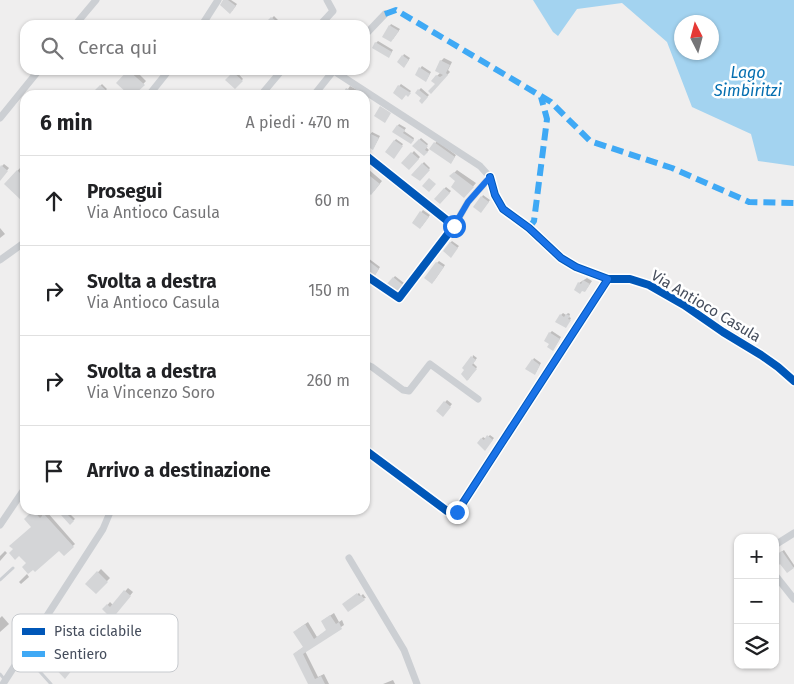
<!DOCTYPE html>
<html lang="it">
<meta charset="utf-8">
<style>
:root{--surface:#fff;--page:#f2f2f2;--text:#202124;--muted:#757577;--line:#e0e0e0}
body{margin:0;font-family:"Fira Sans",sans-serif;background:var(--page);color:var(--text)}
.controls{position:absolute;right:15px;bottom:15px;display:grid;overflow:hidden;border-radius:10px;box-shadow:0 1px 4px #0004}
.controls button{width:45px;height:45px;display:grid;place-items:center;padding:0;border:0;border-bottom:1px solid var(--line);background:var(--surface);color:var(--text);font:25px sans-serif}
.compass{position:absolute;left:674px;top:15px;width:45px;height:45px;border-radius:50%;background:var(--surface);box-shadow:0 1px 4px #0004;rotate:354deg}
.stop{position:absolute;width:15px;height:15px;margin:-11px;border:4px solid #1a73e8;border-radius:50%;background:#fff}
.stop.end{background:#1a73e8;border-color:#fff;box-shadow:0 1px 5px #0008}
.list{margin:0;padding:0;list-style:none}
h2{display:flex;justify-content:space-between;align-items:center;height:65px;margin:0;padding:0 20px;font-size:21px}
h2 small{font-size:16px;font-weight:400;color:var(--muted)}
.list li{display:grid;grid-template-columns:32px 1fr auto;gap:15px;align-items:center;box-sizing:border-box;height:90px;padding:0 20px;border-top:1px solid var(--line)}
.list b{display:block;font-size:19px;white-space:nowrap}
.list p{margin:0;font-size:16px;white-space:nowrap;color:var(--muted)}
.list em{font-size:16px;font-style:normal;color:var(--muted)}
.icon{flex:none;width:28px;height:28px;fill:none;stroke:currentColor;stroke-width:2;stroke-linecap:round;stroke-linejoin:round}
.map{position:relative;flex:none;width:794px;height:684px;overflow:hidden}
.search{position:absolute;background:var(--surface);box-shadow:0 1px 4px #0004;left:20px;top:20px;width:350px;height:55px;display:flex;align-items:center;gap:12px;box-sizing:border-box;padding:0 18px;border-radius:15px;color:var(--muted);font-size:19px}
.panel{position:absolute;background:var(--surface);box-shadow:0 1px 4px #0004;left:20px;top:90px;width:350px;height:425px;border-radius:15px}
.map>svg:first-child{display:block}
.water{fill:#a3d3f0;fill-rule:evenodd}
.shadow{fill:#0003}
.building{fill:#d4d5d7}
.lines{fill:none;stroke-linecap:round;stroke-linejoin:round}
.lane{stroke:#cccfd3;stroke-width:3}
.street{stroke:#cccfd3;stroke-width:7}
.quiet{stroke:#3fa9f5;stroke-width:6;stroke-dasharray:12 6;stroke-linecap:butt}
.cycleway-casing{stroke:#fff;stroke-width:11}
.cycleway{stroke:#0057b8;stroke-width:8}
.route{stroke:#1a73e8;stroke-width:6}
.labels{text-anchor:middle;stroke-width:5;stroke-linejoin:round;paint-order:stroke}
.street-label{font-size:15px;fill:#454d5c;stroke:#fff}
.water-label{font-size:16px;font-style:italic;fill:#046eb0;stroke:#fff}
.key{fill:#fff;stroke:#c7cace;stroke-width:1}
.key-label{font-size:14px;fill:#454d5c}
</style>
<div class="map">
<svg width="794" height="684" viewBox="0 0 794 684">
<rect width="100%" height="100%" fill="#efeeee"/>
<path class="water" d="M533,0h261v166l-36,-5 -7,-27 -59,-27 -25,-65 -45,-39 -45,6 -19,27 -5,-4zM682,22h30v30h-30z"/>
<path class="shadow" d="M224,0h7l6,4 -5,7z
M274,16l5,5 -3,4h-6l-3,-2z
M235,20l5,5h-10z
M391,24l9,5 -7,10 -9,-3z
M378,41l15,9 -3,5 -14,-12z
M404,54l6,4 -4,6 -3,-8z
M444,58l8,4 -4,8 2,2 -19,20 6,-9v-7l4,-4v-11z
M422,66l9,6 -4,7 -11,-5z
M130,70h5l11,11 -13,14 -15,-12z
M236,71l7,8 -8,8 -8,-7z
M102,84l5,5 -6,6h-9z
M401,84l10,7 -3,4 -14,-3z
M350,86l13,7 -1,2h-18z
M421,88l8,7 -7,7v-4l-6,-5z
M399,124l7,4 -2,3 10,7 -1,3 -19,-9z
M372,132l8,4 -6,11 -9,-3z
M421,138l7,6 -2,3 3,3 -5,5 -10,-9z
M396,139l7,5 -8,12 -9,-4z
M437,141l19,14 -4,6 -21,-13z
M414,151l6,6 -11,12 -6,-6z
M424,162l6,6 -10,11 -7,-4z
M4,164l5,4 -9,11v-11z
M21,167l4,3v29l-20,-15z
M368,169l14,12 -8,10 -9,-2v-17z
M457,170l19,13 -12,14 -7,-16 -6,-5z
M446,187l5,4 -11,12 -5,-4z
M483,195l7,5 -7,9 -1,-12z
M423,210l7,5 -8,11 -9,-4z
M0,228l5,6 -5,4z
M452,241l7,5 -7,8 -2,-11z
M368,258l12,9 -7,11 -8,-6v-10z
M439,261l6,4 -11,16 3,-18z
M395,276l9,7 -7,8 -9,-6z
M587,278l5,3 -7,10 -6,-8z
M563,313l3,2 2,-2 2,1 -1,3 2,1 -4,7 -6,-10z
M552,331l9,6 -7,11 -4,-4v-11z
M473,355l4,3 -4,5 4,4 -9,13z
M534,358l7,5 -5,9 -3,-12z
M447,400l5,4 -9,11 -6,-4z
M490,435l4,3 -9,11 -6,-6 4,-6 3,2z
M35,510h3l5,6 4,-4 28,32 -11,10 -5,-5 -31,14 4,-37 -7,-7z
M78,510h8l-4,4z
M67,511l8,8 -5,4 -7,-8z
M784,550l10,15v2l-7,5 -10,-17z
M5,551l2,2 -7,8v-5z
M101,569l9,9 -14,14 -9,-8z
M27,574l2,3 -8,7 -2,-2z
M128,588l5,4 -18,22 -11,-5 6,-7 3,3z
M359,593l2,3 2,-2 3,4 -20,4z
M334,613l5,9 3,-2 2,5 -39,26 13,26 6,-3 5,10h-19l-16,-30 11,-8 -7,-17 10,-7 9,15 11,-7 -6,-9z
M2,616l7,8 -9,8v-14z
M71,635l4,3 -4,5 9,8 -11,11 5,5 -6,7 -17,-18z
M393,680l2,4h-12z"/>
<path class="building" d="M223,0h5l8,6 -6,8 -10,-9z
M271,17l8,6 -2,2h-9l-3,-2z
M389,25l10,6 -8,11 -9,-5z
M375,42l17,10 -3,6 -17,-10z
M402,55l7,5 -5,8 -7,-6z
M440,60l10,5 -4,8 2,2 -17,19 -3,-3 7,-7 -4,-3 5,-6 4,2 3,-2 -8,-4z
M419,67l11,7 -4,8 -11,-7z
M128,70l17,15 -11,10h-5l-13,-12z
M233,72l10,9 -8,8 -10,-9z
M100,85l7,6 -4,4h-13z
M398,85l13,8 -3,4 -2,-2 -4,5 -9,-7z
M346,88l14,7h-18z
M418,89l10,8 -6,7 -3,-3 2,-3 -6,-5z
M380,106l11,7 -6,10 -11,-7z
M397,125l8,5 -2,3 11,7 -3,4 -19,-12z
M369,133l10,5 -6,12 -8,-5v-4z
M419,139l9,7 -3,4 3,2 -4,4 -12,-10z
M394,140l9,6 -9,13 -9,-7z
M434,142l21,15 -4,7 -22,-15z
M411,152l8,7 -10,11 -8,-7z
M422,163l8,7 -10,11 -9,-6z
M1,165l7,6 -8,10v-14z
M17,170l8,8v22l-2,2 -19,-18z
M365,172l15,12 -9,11 -6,-5z
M454,172l20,15 -10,11 -13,-11 4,-6 -6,-5z
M429,178l7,6 -7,8 -7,-6z
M444,188l6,5 -10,11 -6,-5z
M481,196l8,6 -8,11 -8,-6z
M420,211l9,6 -9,12 -8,-6z
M450,242l8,6 -7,10 -8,-7z
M366,259l13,10 -6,10 -8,-6z
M436,262l8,5 -12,17 -8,-6z
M393,277l10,8 -6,8 -11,-8z
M583,280l7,4 -5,8 -3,-1 -2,3 -6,-4 4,-8 3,2z
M560,314l4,3 2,-3 4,2 -2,3 3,1 -5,8 -11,-6z
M549,332l11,7 -7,12 -6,-4 2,-3 -5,-3z
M471,356l5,4 -4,5 5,4 -10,12 -6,-7 3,-4 -2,-2z
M532,359l8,6 -5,10 -10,-6z
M444,401l7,6 -8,10 -7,-6z
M487,435l6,5 -8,11 -8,-8 4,-5 3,2z
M33,510l7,8 4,-4 30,33 -10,9 -5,-5 -24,21 -2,-2 -5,4 -6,-7 4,-4 -7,-7 -4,4 -6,-7 4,-4 -4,-3 22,-19 -7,-8z
M65,512l9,9 -4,4 -9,-10z
M782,551l12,17 -7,5 -7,-9 -3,3 -2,-2v-10z
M97,571l11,11 -12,12 -11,-10z
M124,590l7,6 -19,23 -10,-10 5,-5 3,3z
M357,593l2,3 2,-1 4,5 -17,12 -6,-8z
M330,615l6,9 3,-2 3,7 -39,25 12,25 6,-3 4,8h-17l-15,-30 10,-7 -10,-15 12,-8 9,15 12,-9 -5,-9z
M68,637l5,5 -4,4 9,8 -11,11 5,5 -7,9 -17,-18 3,-3 -2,-2z"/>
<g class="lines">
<path class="lane" d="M0,580l13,-12
M24,654l27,30
M0,674l5,6"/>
<path class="street" d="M75,25l21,-25
M202,25l16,-25
M320,25l13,-14 -6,-11
M365,35l20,-21
M334,71l146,95 10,11 -22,25 -14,24
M149,95l20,-25
M261,95l21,-25
M314,95l20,-25
M0,118l39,-48
M365,155l89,71 -55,72 -34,-23
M490,177l5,18 8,14 26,19 32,30 15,9 32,12h22l19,6 35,20 39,27 38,23 17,12 16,14
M0,260l25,-18
M365,364l7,3 31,23 6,1 21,-27 48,35
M365,450l82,61 10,1 151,-233
M0,525l25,-37
M775,545l19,-12
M349,558l55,92 13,34
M775,575l19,24
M3,684l100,-155 8,-19"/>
<path class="quiet" d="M385,14l11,-4 155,92 39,39 82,27 77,34 45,1
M529,228l5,-7 13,-102 -6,-22"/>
<defs>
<path id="cycleway" d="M365,155l89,71 -55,72 -34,-23
M490,177l5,18 8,14 26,19 32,30 15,9 32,12h22l19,6 35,20 39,27 38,23 17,12 16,14
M365,450l82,61 10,1 151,-233"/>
</defs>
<use href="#cycleway" class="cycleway-casing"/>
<use href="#cycleway" class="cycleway"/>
</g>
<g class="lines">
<path class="route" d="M454,226l14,-24 22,-25 5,18 8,14 26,19 32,30 15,9 32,12 -151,233"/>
</g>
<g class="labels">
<g class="street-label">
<text transform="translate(706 306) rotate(31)" y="5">Via Antioco Casula</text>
</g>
<g class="water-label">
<text x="748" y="78">Lago<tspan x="748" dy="18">Simbiritzi</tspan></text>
</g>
</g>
<rect x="12" y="614" width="166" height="58" rx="8" class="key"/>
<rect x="22" y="628" width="23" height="7" fill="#0057b8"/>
<rect x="22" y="651" width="23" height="6" fill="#3fa9f5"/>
<g class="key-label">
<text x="54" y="636">Pista ciclabile</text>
<text x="54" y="659">Sentiero</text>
</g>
</svg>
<div class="controls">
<button>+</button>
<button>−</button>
<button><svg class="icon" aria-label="layers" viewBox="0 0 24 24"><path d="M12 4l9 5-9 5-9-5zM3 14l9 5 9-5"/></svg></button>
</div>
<svg class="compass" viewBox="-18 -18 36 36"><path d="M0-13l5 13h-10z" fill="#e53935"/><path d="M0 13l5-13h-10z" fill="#757577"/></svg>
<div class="stop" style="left:454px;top:226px"></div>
<div class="stop end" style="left:457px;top:512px"></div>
<div class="search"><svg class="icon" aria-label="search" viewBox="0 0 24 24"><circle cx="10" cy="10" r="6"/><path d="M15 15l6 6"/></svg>Cerca qui</div>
<section class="panel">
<h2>6 min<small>A piedi · 470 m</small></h2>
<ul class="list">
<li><svg class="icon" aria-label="ahead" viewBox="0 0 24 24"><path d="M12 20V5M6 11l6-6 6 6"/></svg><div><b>Prosegui</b><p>Via Antioco Casula</p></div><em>60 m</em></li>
<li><svg class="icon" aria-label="right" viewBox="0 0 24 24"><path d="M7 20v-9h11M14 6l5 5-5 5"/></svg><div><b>Svolta a destra</b><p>Via Antioco Casula</p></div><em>150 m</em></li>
<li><svg class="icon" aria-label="right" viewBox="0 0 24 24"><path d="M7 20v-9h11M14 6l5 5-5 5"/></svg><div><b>Svolta a destra</b><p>Via Vincenzo Soro</p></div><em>260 m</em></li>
<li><svg class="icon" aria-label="arrive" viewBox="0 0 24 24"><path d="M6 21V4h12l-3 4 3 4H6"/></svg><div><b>Arrivo a destinazione</b></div></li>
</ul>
</section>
</div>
